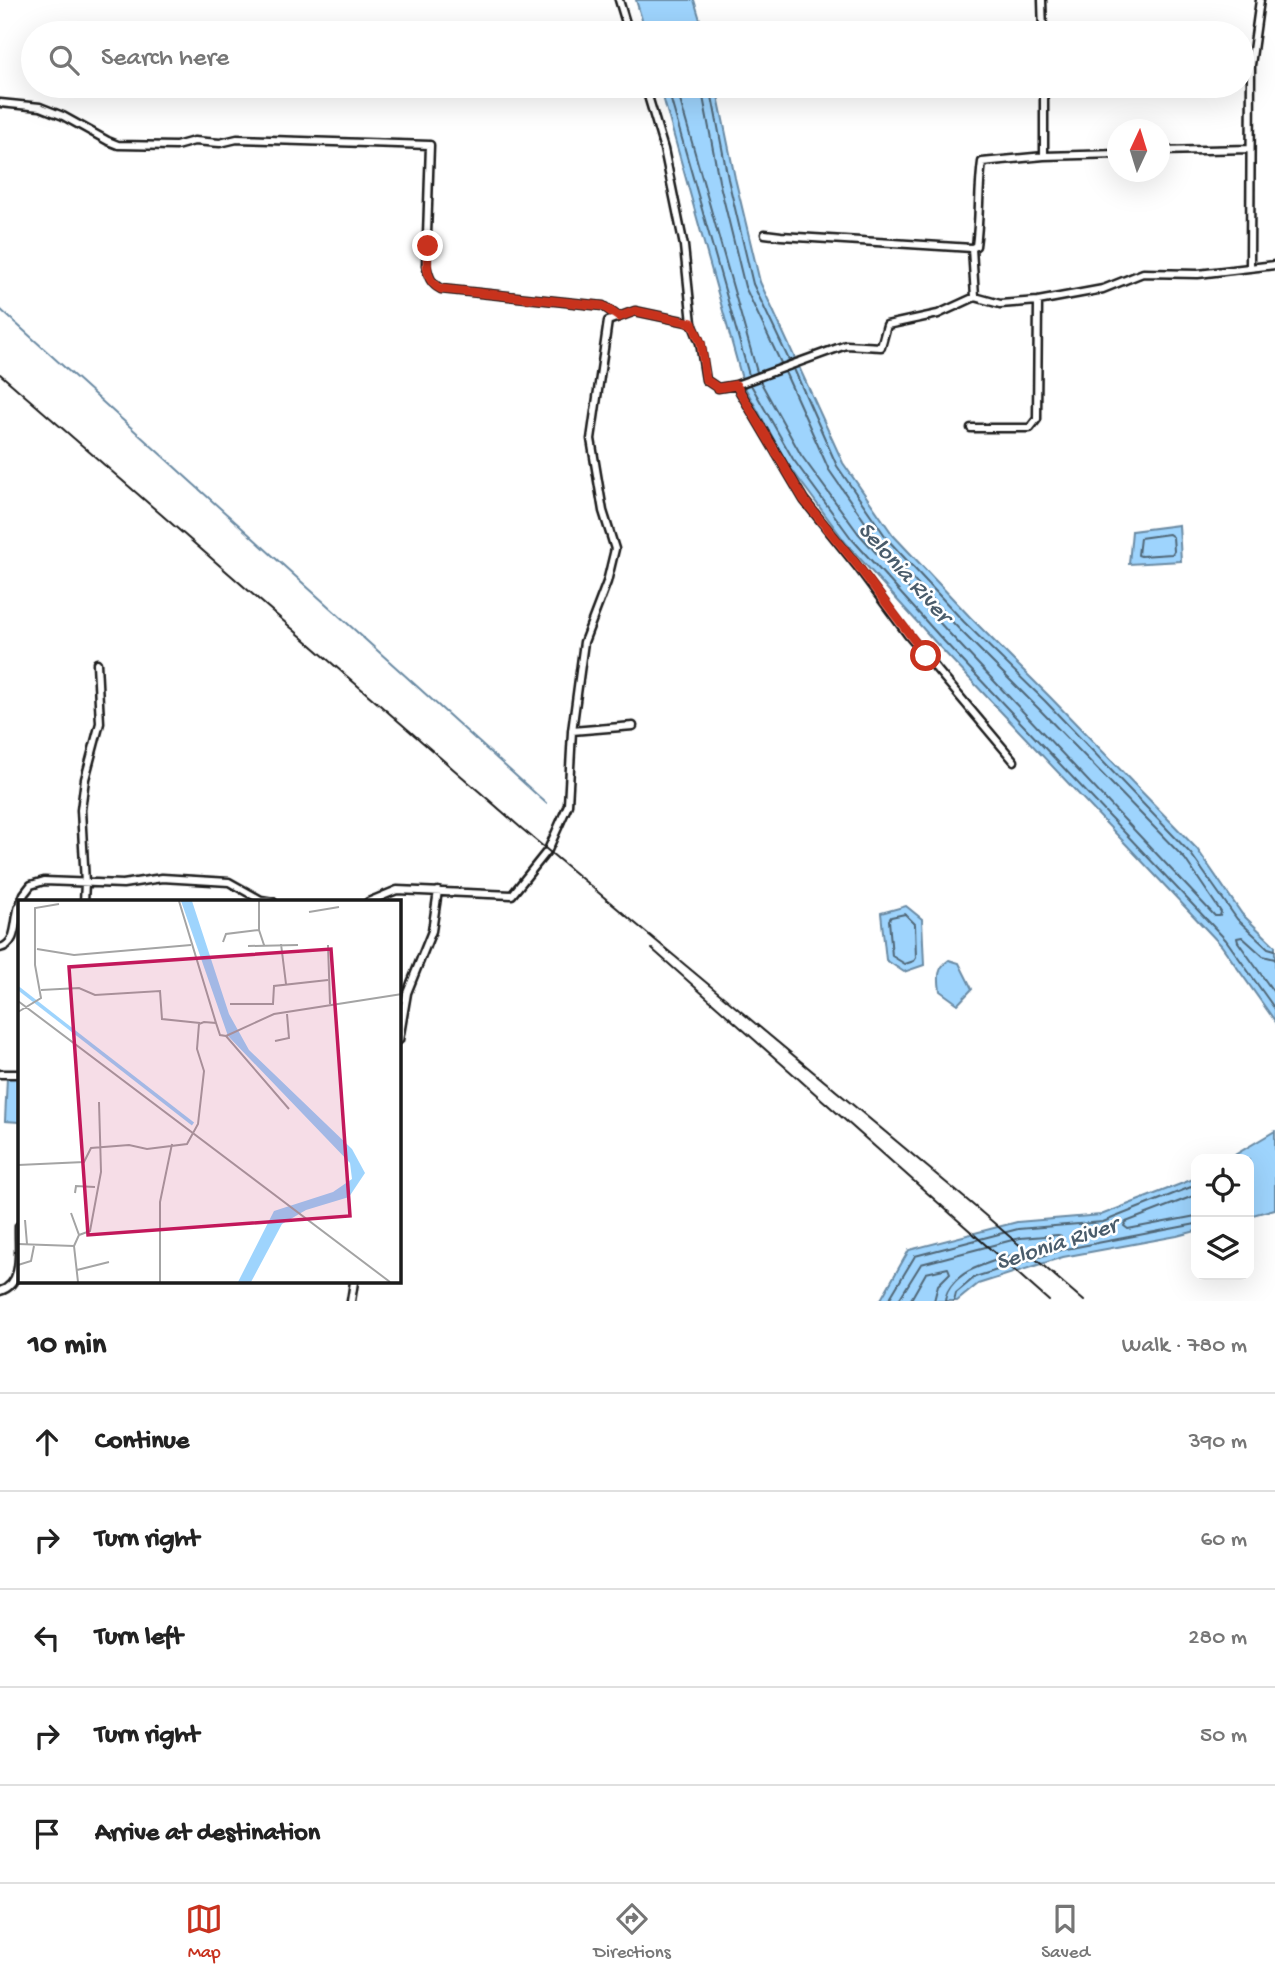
<!DOCTYPE html>
<meta charset="utf-8">
<style>
:root{--surface:#fff;--page:#f6f6f6;--text:#222;--muted:#767676;--line:#e0e0e0;--accent:#c8321e}
body{margin:0;font-family:"Gochi Hand",sans-serif;background:var(--page);color:var(--text)}
.controls{position:absolute;right:21px;bottom:21px;display:grid;overflow:hidden;border-radius:14px;box-shadow:0 7px 28px #0002}
.controls button{width:63px;height:63px;display:grid;place-items:center;padding:0;border:0;border-bottom:2px solid var(--line);background:var(--surface);color:var(--text);font:35px sans-serif}
.compass{position:absolute;left:1107px;top:119px;width:63px;height:63px;border-radius:50%;background:var(--surface);box-shadow:0 7px 28px #0002;rotate:4deg}
.stop{position:absolute;width:21px;height:21px;margin:-16px;border:5px solid #c8321e;border-radius:50%;background:#fff}
.stop.end{background:#c8321e;border-color:#fff;box-shadow:0 2px 7px #0008}
.list{margin:0;padding:0;list-style:none}
h2{display:flex;justify-content:space-between;align-items:center;height:91px;margin:0;padding:0 28px;font-size:30px}
h2 small{font-size:23px;font-weight:400;color:var(--muted)}
.list li{display:grid;grid-template-columns:46px 1fr auto;gap:21px;align-items:center;box-sizing:border-box;height:98px;padding:0 28px;border-top:2px solid var(--line)}
.list b{display:block;font-size:26px;white-space:nowrap}
.list em{font-size:23px;font-style:normal;color:var(--muted)}
.icon{flex:none;width:38px;height:38px;fill:none;stroke:currentColor;stroke-width:2;stroke-linecap:round;stroke-linejoin:round}
.map{position:relative;flex:none;width:1275px;height:1301px;overflow:hidden}
.search{position:absolute;background:var(--surface);box-shadow:0 7px 28px #0002;left:21px;right:21px;top:21px;height:77px;display:flex;align-items:center;gap:18px;box-sizing:border-box;padding:0 24px;border-radius:38px;color:var(--muted);font-size:26px}
.sheet{height:581px;background:var(--surface)}
nav{display:flex;justify-content:space-around;align-items:center;box-sizing:border-box;height:98px;border-top:2px solid var(--line);background:var(--surface);font-size:19px;color:var(--muted)}
nav a{display:grid;justify-items:center;gap:4px}
nav .on{color:var(--accent)}
.map>svg:first-child{display:block}
.water{fill:#9ed4fd;stroke:#6a8aa3;stroke-width:2}
.lines{fill:none;stroke-linecap:round;stroke-linejoin:round}
.shore{stroke:#506676;stroke-width:2}
.stream{stroke:#6a8aa3;stroke-width:2}
.minor-casing{stroke:#1c1c1c;stroke-width:11}
.minor{stroke:#fff;stroke-width:6}
.rail{stroke:#1c1c1c;stroke-width:2}
.route{stroke:#c8321e;stroke-width:9}
.labels{text-anchor:middle;stroke-width:5;stroke-linejoin:round;paint-order:stroke}
.water-label{font-size:24px;font-style:italic;fill:#4a5c6b;stroke:#fff}
.inset-river{fill:none;stroke:#9ed4fd;stroke-width:3.5}
.inset-road{fill:none;stroke:#a4a4a4;stroke-width:2}
.view{fill:#c2185b;fill-opacity:0.15;stroke:#c2185b;stroke-width:3.5}
.inset-edge{fill:none;stroke:#1c1c1c;stroke-width:3.5}
</style>
<div class="map">
<svg width="1275" height="1301" viewBox="0 0 1275 1301">
<rect width="100%" height="100%" fill="#fff"/>
<filter id="ink" filterUnits="userSpaceOnUse"><feTurbulence type="fractalNoise" baseFrequency=".0143" numOctaves="2"/><feDisplacementMap in="SourceGraphic" scale="14" xChannelSelector="R" yChannelSelector="G"/><feConvolveMatrix kernelMatrix="1 2 1 2 8 2 1 2 1" color-interpolation-filters="sRGB"/></filter>
<g filter="url(#ink)">
<path class="water" d="M636,0h58l10,33h-58z
M660,86h56l19,92 25,104 83,181 50,72 77,82 80,80 147,152 45,65 33,32v75l-54,-76 -284,-301 -91,-101 -59,-80 -43,-77z
M1179,525l2,36 -52,3 3,-33z
M906,906l16,13 2,46 -20,7 -18,-12 -5,-47z
M949,960l10,3 13,26 -14,15 -18,-13c-2,-14 -3,-23 9,-31z
M7,1077l12,1v44l-14,-1z
M1275,1131v78l-26,7v-57h-21z
M1196,1178v53l-19,5 -114,21 -85,27 -21,17h-77l29,-51 108,-28 84,-7z"/>
<g class="lines">
<path class="shore" d="M667,86l82,289
M676,86l81,286
M701,86l18,95 26,106 36,76
M710,86l18,93 25,105 36,76
M794,369l43,97 51,74 76,82 81,79 146,153 46,65 31,29 7,2
M760,381l41,74 57,78 91,100 266,283h5l1,-4 -36,-53 -147,-151 -80,-80 -77,-83 -52,-75 -44,-98
M751,385l42,74 58,79 91,101 284,301 49,69
M1169,534l4,3 1,14 -2,3 -31,2 -3,-1 2,-17z
M905,914l10,10 1,34 -2,3 -9,3 -13,-8 -3,-36 2,-3z
M1275,959l-12,-3 -21,-19 -5,1 1,4 37,52
M1196,1195l-70,27 -2,4 4,3 68,-13
M888,1301l27,-45 103,-27 85,-7 93,-37
M898,1301l23,-37 99,-26 38,-3 3,1 -2,5c-28,9 -59,16 -86,28 -12,5 -27,18 -28,32
M910,1301l16,-28 22,-5 2,5 -12,12 -4,16
M954,1301l2,-8 19,-16 86,-27 135,-26"/>
<path class="stream" d="M0,309l546,494"/>
<defs>
<path id="minor" d="M619,0l10,33
M1042,0l1,33
M645,86l19,63 20,97 8,77
M1044,86v70
M0,103l40,4 23,9 45,25 10,4 58,1 18,-5 26,2 17,-4 193,6 -4,120c3,12 4,18 15,24l162,17 16,11
M1160,151l90,-2
M765,234l16,2 191,12 4,-2c4,-28 2,-56 6,-84l62,-6 74,-2
M972,248l3,49
M1250,267l1,-202 9,-65
M736,385l68,115 53,66 51,69 106,126
M971,428h59l7,-9 1,-118
M572,731l61,-5
M21,902l3,-8 7,-9 13,-4 79,3 39,-6 67,4 32,18 12,2
M84,902l1,-19 -4,-73 4,-31 15,-56 -3,-60
M368,902l29,-12 115,5 36,-45 20,-45 4,-74 12,-89 23,-60 8,-33 -12,-38 -12,-72 17,-118 27,-10 57,12 8,20 6,37 12,8 18,-3 110,-40 35,2 6,-22 51,-11 37,-17 25,7 38,-3 65,-12 40,-16 55,1 77,-9
M0,948c18,-4 14,-27 19,-42
M399,1040l8,-47 25,-62 6,-40
M0,1074h19
M0,1291c25,-7 18,-43 19,-65
M351,1301l3,-19"/>
</defs>
<use href="#minor" class="minor-casing"/>
<use href="#minor" class="minor"/>
<path class="rail" d="M0,374l521,454 458,382 105,91
M652,949l397,352"/>
</g>
</g>
<g class="lines" filter="url(#ink)">
<path class="route" d="M428,246c-1,17 -4,35 13,43l162,17 16,11 16,-6 57,12 9,20 5,37 12,8 18,-3 68,115 54,66 68,90"/>
</g>
<g class="labels">
<g class="water-label">
<text transform="translate(906 571) rotate(48)" y="8">Selonia River</text>
<text transform="translate(1056 1242) rotate(-18)" y="8">Selonia River</text>
</g>
</g>
<g transform="translate(18 900)">
<rect width="383" height="383" fill="#fff"/>
<path d="M163,1h11l37,113 20,36 103,99 13,24 -16,24 -43,13 -24,14 -31,58h-13l36,-71 59,-19 19,-13 -2,-16 -122,-127z" fill="#9ed4fd"/>
<path class="inset-river" d="M0,88l175,136"/>
<path class="inset-road" d="M161,1l37,122M291,12l30,-5M241,30v-29M205,42l3,-8 33,-4 5,15M263,44l5,40M310,45l2,59M230,46l50,-1M19,49l37,6 117,-10M23,90l38,-2 16,7 65,-4 2,28 38,4M0,101l372,281M212,104h43l1,-18 54,-6M0,112l23,-14 -6,-33v-57l24,-4M208,136l48,-22 128,-20M257,141l14,-3 -2,-24M0,265l66,-3 7,-14 38,-3 18,4 40,-5 11,-20 6,-53 -7,-22 2,-25 5,-2 12,1 4,12 6,1 63,73M57,293l1,-7 19,1M53,313l8,22 -5,11 4,36M7,320l2,24M61,335l11,-4 11,-59 -2,-70M0,344l56,2M0,365l13,-4 3,-15M59,370l32,-8M142,382v-80l12,-58"/>
<path class="view" d="M313,49l19,267 -262,19 -19,-268z"/>
<rect width="383" height="383" class="inset-edge"/>
</g>
</svg>
<div class="controls">
<button><svg class="icon" aria-label="locate" viewBox="0 0 24 24"><circle cx="12" cy="12" r="6"/><path d="M12 2v4M12 18v4M2 12h4M18 12h4"/></svg></button>
<button><svg class="icon" aria-label="layers" viewBox="0 0 24 24"><path d="M12 4l9 5-9 5-9-5zM3 14l9 5 9-5"/></svg></button>
</div>
<svg class="compass" viewBox="-18 -18 36 36"><path d="M0-13l5 13h-10z" fill="#e53935"/><path d="M0 13l5-13h-10z" fill="#767676"/></svg>
<div class="stop" style="left:926px;top:656px"></div>
<div class="stop end" style="left:428px;top:246px"></div>
<div class="search"><svg class="icon" aria-label="search" viewBox="0 0 24 24"><circle cx="10" cy="10" r="6"/><path d="M15 15l6 6"/></svg>Search here</div>
</div>
<section class="sheet">
<h2>10 min<small>Walk · 780 m</small></h2>
<ul class="list">
<li><svg class="icon" aria-label="ahead" viewBox="0 0 24 24"><path d="M12 20V5M6 11l6-6 6 6"/></svg><div><b>Continue</b></div><em>390 m</em></li>
<li><svg class="icon" aria-label="right" viewBox="0 0 24 24"><path d="M7 20v-9h11M14 6l5 5-5 5"/></svg><div><b>Turn right</b></div><em>60 m</em></li>
<li><svg class="icon" aria-label="left" viewBox="0 0 24 24"><path d="M17 20v-9H6M10 6l-5 5 5 5"/></svg><div><b>Turn left</b></div><em>280 m</em></li>
<li><svg class="icon" aria-label="right" viewBox="0 0 24 24"><path d="M7 20v-9h11M14 6l5 5-5 5"/></svg><div><b>Turn right</b></div><em>50 m</em></li>
<li><svg class="icon" aria-label="arrive" viewBox="0 0 24 24"><path d="M6 21V4h12l-3 4 3 4H6"/></svg><div><b>Arrive at destination</b></div></li>
</ul>
</section>
<nav>
<a class="on"><svg class="icon" aria-label="map" viewBox="0 0 24 24"><path d="M3 6l6-2 6 2 6-2v14l-6 2-6-2-6 2zM9 4v14M15 6v14"/></svg>Map</a>
<a><svg class="icon" aria-label="directions" viewBox="0 0 24 24"><path d="M12 3l9 9-9 9-9-9zM9 14v-3h6M13 9l2 2-2 2"/></svg>Directions</a>
<a><svg class="icon" aria-label="saved" viewBox="0 0 24 24"><path d="M7 4h10v16l-5-4-5 4z"/></svg>Saved</a>
</nav>
